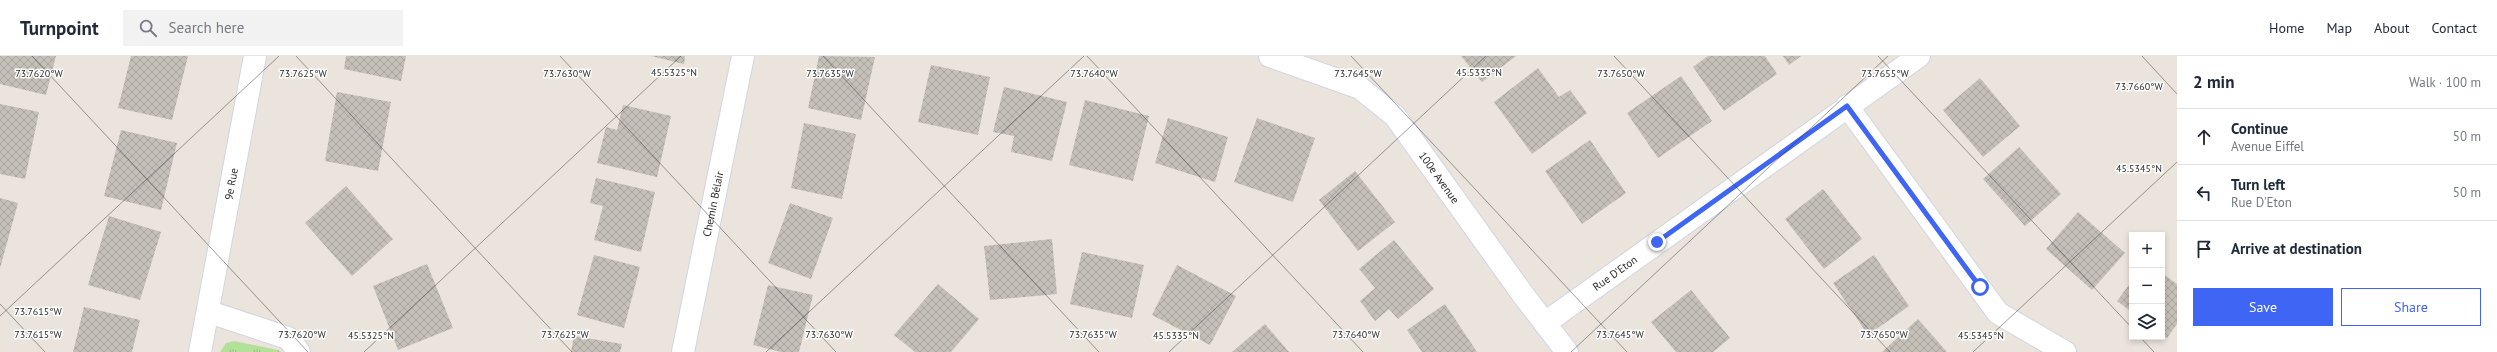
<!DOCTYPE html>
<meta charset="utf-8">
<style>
:root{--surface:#fff;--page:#f2f2f3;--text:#1f2937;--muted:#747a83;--line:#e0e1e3;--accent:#3f65f5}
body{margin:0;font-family:"PT Sans",sans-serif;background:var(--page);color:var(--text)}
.controls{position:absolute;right:12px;bottom:12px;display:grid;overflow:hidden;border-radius:0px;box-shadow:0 2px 6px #0003}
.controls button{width:36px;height:36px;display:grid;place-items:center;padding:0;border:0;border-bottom:1px solid var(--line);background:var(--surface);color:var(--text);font:20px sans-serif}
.stop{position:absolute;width:12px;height:12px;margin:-9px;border:3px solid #3f65f5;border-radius:50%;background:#fff}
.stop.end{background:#3f65f5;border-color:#fff;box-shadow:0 1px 4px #0008}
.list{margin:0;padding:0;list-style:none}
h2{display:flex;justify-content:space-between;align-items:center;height:52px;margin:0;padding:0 16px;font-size:17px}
h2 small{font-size:13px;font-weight:400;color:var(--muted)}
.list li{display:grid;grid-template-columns:26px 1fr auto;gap:12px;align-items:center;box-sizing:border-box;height:56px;padding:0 16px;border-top:1px solid var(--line)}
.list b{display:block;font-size:15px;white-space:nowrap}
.list p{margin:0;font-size:13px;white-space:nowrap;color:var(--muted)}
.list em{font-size:13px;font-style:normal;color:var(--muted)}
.actions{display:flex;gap:8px;padding:12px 16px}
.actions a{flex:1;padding:9px 0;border:1px solid var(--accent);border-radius:0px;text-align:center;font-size:14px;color:var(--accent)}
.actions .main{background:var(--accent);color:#fff}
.icon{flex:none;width:22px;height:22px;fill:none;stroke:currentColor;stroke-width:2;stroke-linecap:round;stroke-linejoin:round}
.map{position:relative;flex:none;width:2177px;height:296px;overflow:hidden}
header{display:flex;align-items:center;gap:24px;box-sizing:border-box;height:56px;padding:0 20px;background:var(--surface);border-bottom:1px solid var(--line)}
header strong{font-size:19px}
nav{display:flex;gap:22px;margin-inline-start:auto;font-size:14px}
.search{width:280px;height:36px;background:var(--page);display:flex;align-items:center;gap:10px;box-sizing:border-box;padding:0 14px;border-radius:0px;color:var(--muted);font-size:15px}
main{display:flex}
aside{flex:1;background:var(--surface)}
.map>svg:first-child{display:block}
.grass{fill:url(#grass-tufts)}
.building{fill:url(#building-cross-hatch)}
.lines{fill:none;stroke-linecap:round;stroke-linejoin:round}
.minor-casing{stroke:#d1d5e2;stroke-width:24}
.minor{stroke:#fff;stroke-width:22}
.route{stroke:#3f65f5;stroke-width:5}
.ticks{fill:none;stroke:#2a2a2a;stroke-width:1;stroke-opacity:0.45}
.labels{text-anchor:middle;stroke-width:3;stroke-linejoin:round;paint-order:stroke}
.street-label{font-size:11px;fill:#2a2a2a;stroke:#fff}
.ticks-label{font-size:10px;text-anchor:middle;fill:#2a2a2a;stroke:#fff;stroke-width:3;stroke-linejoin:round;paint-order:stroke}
</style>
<header>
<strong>Turnpoint</strong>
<div class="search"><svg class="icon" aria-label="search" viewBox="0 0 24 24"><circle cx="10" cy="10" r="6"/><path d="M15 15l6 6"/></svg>Search here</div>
<nav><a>Home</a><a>Map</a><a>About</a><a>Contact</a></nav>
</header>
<main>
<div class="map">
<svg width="2177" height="296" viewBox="0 0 2177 296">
<defs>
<pattern id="grass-tufts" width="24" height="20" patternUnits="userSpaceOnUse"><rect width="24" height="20" fill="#b3e199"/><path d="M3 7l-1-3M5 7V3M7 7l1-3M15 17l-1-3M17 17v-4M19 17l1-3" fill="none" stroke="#9ac184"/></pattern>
<pattern id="building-cross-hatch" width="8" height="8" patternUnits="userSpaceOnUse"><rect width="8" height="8" fill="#c4bfb7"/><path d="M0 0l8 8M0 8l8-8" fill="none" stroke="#a9a49e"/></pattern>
</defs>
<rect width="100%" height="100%" fill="#ebe4dc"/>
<path class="grass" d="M234,285l44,9 3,2h-61l6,-9z"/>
<path class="building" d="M0,0h56l-10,39 -46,-11z
M131,0h57l-16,64 -54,-12z
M346,0h60l-5,25 -57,-12z
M651,0h34l-1,8z
M819,0l56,1 -14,63 -53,-12z
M1461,0h55l-34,26z
M1708,0h57l12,18 -53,37 -31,-44z
M1783,0h18l-12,9z
M931,9l59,12 -12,58 -60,-13z
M1538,12l21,29 11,-7 17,23 -55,41 -38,-52z
M1681,20l31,45 -54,37 -31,-45z
M1980,22l40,48 -37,31 -40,-47z
M1004,31l63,15 -15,59 -41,-9 3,-16 -21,-4z
M337,36l54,10 -13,69 -53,-10z
M1085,44l64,16 -16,65 -64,-16z
M0,48l39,8 -14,67 -25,-5z
M623,49l48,11 -14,61 -60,-14 9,-36 11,3z
M1168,62l60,19 -13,45 -60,-19z
M1257,62l58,20 -22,64 -59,-20z
M804,67l52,11 -14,65 -51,-11z
M121,74l56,13 -16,67 -57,-14z
M1590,84l36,53 -44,31 -37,-53z
M2019,91l42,47 -36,32 -42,-47z
M1355,115l40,51 -37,29 -39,-51z
M596,122l59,14 -14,60 -47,-12 9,-34 -13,-3z
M346,130l47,53 -41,37 -47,-53z
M1823,133l39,50 -38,30 -39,-50z
M0,142l18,5 -18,65z
M790,147l43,15 -22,61 -43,-16z
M2078,156l47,41 -33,37 -46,-41z
M109,160l52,16 -21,68 -52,-15z
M1052,183l5,55 -67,6 -6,-54z
M1394,184l40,49 -36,30 -9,-10 -14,12 -15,-20 15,-13 -16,-19z
M1082,196l62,13 -12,53 -62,-14z
M594,199l46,12 -16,61 -47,-13z
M1874,199l35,51 -41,29 -35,-52z
M427,208l26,64 -55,22 -25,-64z
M1177,209l59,31 -26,49 -58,-30z
M2162,217l15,11v40l-10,14 -5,-3z
M2132,225v31l-15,-11z
M938,228l41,35 -28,33h-36l-21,-17z
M768,229l45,10 -14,57h-18l-28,-7z
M1691,234l39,48 -17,14h-37l-25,-30z
M1445,248l32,48h-55l-15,-22z
M84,251l56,13 -8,32h-59z
M1918,263l29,33h-65z
M1265,268l24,28h-57z
M574,280l48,8 -2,8h-49z"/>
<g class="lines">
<defs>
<g id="minor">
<path id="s1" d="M1270,0l90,32 35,28 129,180 43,56"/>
<path d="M1847,50l151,207 67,39"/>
<path d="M209,256l79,26 11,14"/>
<path id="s2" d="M1545,267l374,-267"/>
<path id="s3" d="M200,296l55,-296"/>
<path id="s4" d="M683,296l60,-296"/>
</g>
</defs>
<use href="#minor" class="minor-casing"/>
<use href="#minor" class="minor"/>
</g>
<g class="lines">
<path class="route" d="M1657,186l190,-136 133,181"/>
</g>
<path class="ticks" d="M32,0l276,296M296,0l276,296M560,0l276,296M823,0l276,296M1087,0l276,296M1351,0l276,296M1614,0l276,296M1878,0l254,272M2142,0l35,38M0,248l45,48M0,260l279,-260M2140,281l14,15M364,296l317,-296M766,296l318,-296M1169,296l317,-296M1571,296l317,-296M1973,296l204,-190"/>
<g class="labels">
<g class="street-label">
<text dy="4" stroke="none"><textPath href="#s1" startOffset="216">100e Avenue</textPath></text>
<text dy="4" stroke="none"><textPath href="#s3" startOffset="171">9e Rue</textPath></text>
<text dy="4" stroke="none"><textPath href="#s4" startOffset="151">Chemin Bélair</textPath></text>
<text dy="4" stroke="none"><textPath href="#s2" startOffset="86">Rue D'Eton</textPath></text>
</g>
</g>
<g class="ticks-label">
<text x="674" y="20">45.5325°N</text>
<text x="1479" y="20">45.5335°N</text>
<text x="39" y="21">73.7620°W</text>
<text x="303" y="21">73.7625°W</text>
<text x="567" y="21">73.7630°W</text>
<text x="830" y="21">73.7635°W</text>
<text x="1094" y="21">73.7640°W</text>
<text x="1358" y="21">73.7645°W</text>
<text x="1621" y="21">73.7650°W</text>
<text x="1885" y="21">73.7655°W</text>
<text x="2139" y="34">73.7660°W</text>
<text x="2139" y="116">45.5345°N</text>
<text x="38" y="259">73.7615°W</text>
<text x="38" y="282">73.7615°W</text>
<text x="302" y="282">73.7620°W</text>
<text x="565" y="282">73.7625°W</text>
<text x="829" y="282">73.7630°W</text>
<text x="1093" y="282">73.7635°W</text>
<text x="1356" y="282">73.7640°W</text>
<text x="1620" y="282">73.7645°W</text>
<text x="1884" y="282">73.7650°W</text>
<text x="371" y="283">45.5325°N</text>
<text x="1176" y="283">45.5335°N</text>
<text x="1981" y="283">45.5345°N</text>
</g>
</svg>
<div class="controls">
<button>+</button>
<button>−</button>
<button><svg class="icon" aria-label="layers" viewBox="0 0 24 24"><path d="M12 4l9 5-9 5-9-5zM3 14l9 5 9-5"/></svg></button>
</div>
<div class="stop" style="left:1980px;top:231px"></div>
<div class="stop end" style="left:1657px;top:186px"></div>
</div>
<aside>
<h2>2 min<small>Walk · 100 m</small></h2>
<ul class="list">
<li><svg class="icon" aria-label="ahead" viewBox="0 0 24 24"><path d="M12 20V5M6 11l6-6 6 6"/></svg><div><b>Continue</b><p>Avenue Eiffel</p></div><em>50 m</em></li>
<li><svg class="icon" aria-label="left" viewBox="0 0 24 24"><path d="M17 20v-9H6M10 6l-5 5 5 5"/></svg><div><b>Turn left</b><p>Rue D'Eton</p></div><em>50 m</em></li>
<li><svg class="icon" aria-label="arrive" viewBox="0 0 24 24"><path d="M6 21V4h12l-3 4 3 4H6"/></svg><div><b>Arrive at destination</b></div></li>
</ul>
<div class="actions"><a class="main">Save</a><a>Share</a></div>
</aside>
</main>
